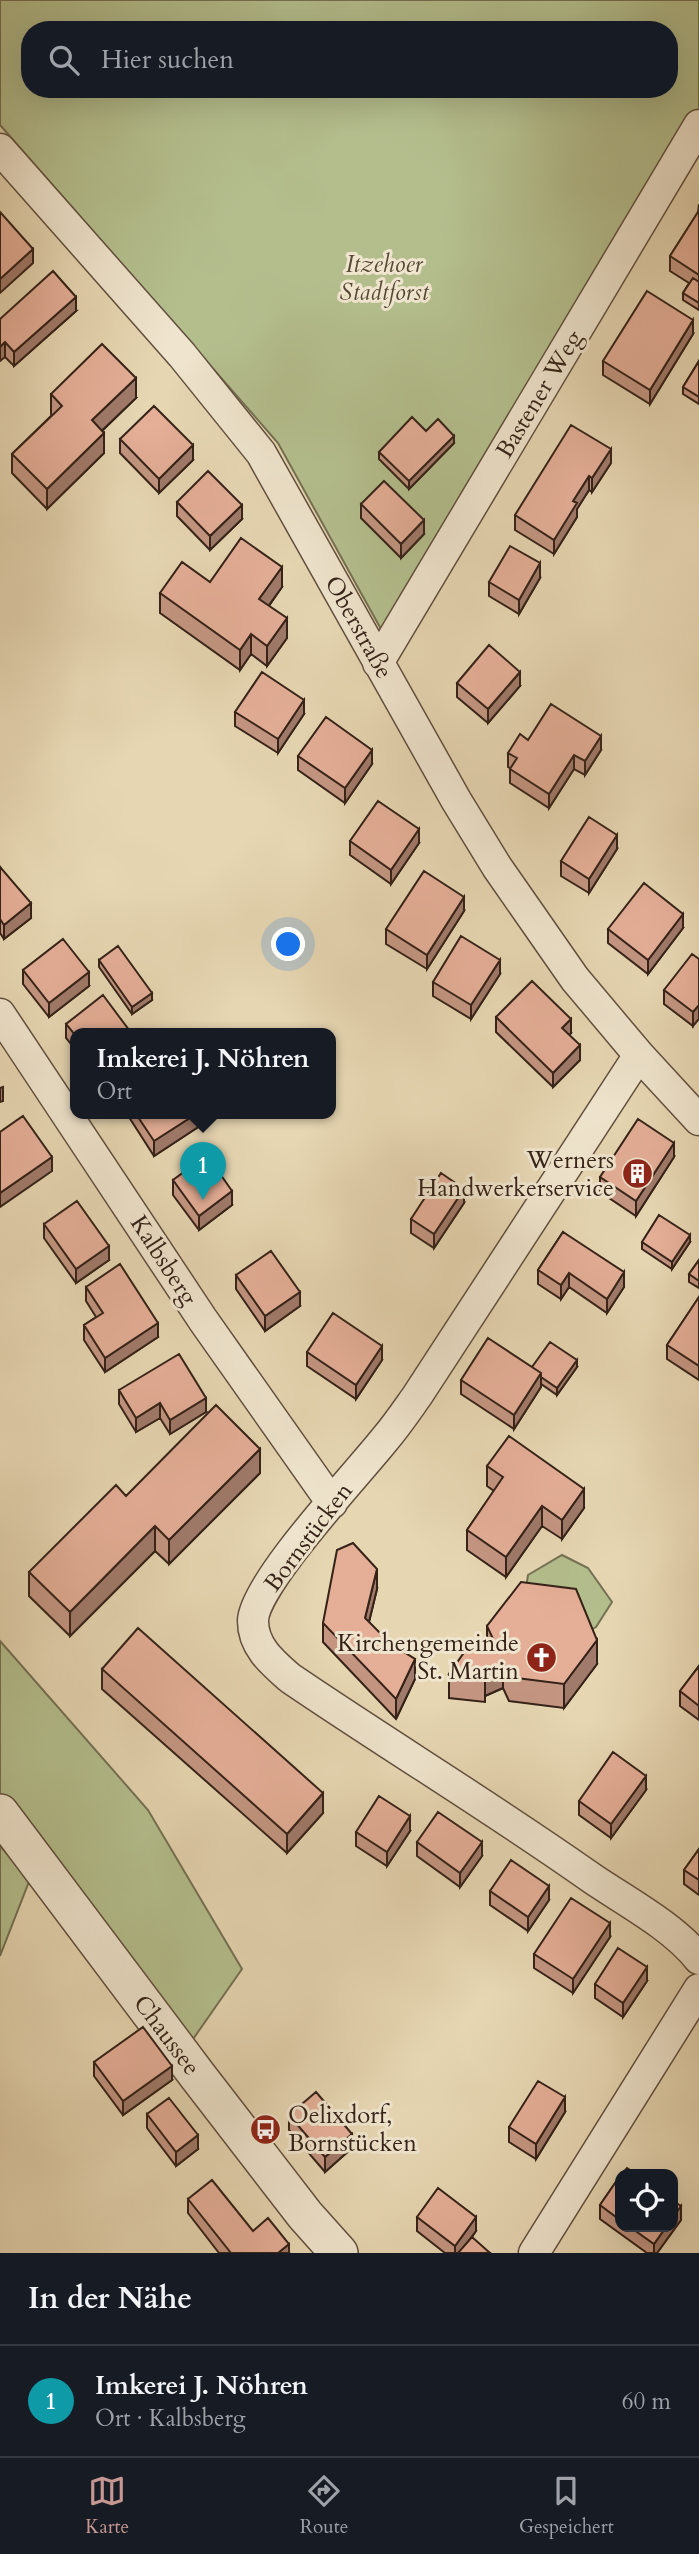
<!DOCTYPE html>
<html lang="de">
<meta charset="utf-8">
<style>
:root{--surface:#171b24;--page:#242831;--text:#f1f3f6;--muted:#9ea1a6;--line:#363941;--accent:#c59692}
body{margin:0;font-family:Cardo,serif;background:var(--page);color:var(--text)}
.controls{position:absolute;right:21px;bottom:21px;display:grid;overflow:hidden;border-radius:14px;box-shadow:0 7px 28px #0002}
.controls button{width:63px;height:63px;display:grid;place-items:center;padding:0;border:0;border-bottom:2px solid var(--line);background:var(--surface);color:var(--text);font:35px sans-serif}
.you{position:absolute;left:289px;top:945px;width:24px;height:24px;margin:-18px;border:5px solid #fff;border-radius:50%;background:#1a73e8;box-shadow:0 0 0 10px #1a73e833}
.badge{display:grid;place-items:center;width:46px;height:46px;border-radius:50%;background:var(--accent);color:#fff;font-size:23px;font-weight:700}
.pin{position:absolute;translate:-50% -58px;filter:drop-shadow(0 2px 4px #0008)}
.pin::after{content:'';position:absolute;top:37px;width:24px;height:21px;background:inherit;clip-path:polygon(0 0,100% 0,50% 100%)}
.popup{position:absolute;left:70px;top:1028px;width:266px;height:91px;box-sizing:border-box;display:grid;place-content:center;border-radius:14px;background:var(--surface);filter:drop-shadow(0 2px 5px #0005);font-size:23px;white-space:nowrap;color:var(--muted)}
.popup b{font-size:26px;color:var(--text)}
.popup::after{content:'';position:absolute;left:50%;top:100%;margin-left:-14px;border:14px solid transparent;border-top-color:var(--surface)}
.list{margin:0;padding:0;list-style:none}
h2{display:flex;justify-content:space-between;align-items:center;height:91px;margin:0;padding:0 28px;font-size:30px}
h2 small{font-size:23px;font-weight:400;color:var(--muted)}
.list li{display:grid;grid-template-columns:46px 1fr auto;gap:21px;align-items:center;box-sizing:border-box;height:112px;padding:0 28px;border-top:2px solid var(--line)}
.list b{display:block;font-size:26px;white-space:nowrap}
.list p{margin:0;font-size:23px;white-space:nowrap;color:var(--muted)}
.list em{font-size:23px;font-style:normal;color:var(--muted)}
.icon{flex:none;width:38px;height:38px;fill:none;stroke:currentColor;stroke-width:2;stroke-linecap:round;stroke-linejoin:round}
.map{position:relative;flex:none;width:699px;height:2253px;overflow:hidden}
.search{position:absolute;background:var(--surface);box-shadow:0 7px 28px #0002;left:21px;right:21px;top:21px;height:77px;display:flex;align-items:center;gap:18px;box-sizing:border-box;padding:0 24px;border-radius:28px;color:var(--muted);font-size:26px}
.sheet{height:203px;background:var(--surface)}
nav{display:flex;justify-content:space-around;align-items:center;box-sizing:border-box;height:98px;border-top:2px solid var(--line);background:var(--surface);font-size:19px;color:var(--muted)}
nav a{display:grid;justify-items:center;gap:4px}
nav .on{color:var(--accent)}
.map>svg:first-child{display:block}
.green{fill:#b4be8d;stroke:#747052;stroke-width:2;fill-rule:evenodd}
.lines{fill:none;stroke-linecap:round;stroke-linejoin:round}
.minor-casing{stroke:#614f3e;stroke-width:33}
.tertiary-casing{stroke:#614f3e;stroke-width:40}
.minor{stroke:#efe4cd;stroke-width:30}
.tertiary{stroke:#efe4cd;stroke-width:37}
.wall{fill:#c49682;stroke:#352218;stroke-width:2}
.shaded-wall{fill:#a07a6a;stroke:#352218;stroke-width:2}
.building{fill:#e4ae97;stroke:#352218;stroke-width:2}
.labels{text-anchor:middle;stroke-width:6;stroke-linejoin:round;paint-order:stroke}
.park-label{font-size:24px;font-style:italic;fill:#554935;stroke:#efe4cd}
.street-label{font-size:24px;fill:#352218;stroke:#efe4cd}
.poi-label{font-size:24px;fill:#352218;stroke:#efe4cd;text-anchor:end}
</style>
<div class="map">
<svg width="699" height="2253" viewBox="0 0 699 2253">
<rect width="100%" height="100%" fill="#e6d6b2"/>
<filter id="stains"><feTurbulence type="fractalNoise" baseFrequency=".00286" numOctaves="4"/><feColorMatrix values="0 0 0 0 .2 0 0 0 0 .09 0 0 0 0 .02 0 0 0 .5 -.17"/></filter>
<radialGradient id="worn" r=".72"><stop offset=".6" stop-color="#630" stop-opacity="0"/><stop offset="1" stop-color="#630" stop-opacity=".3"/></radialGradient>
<path class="green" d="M0,0h699v114l-312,526 -109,-197 -278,-318zM30,30h639v59h-639z
M562,1555l26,13 24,34 -16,25 -7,4 -65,-30 4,-26z
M0,1641l148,169 94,159 -51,73 -191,-244z
M0,1846l30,33 -30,77z"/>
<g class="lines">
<defs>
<path id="minor" d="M0,149l182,206 79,98 195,347 41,67 78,112 64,76 60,65
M378,663l321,-538
M0,1014l203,306 129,183
M639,1055l-222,341c-10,14 -20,29 -32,43 -26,33 -132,146 -132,182 0,26 20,42 37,57 100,68 204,131 303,201 34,23 81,48 106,80
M534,2253l165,-264"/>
<path id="tertiary" d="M0,1813l197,262 108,140 34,38"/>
</defs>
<use href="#minor" class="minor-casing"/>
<use href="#tertiary" class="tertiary-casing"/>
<use href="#minor" class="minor"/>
<use href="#tertiary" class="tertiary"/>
</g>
<path class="wall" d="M699,204v106l-16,-10v-7l6,-10 -19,-12v-15l28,-44z
M76,311l-62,55 -9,-9 -5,-38z
M693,334l-43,70 -47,-29v-14z
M699,361v43l-16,-10v-7z
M51,394l85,4 -34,33 2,22 -57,56 -35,-36v-19l40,-39 -1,-1z
M426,431l28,12 -45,46 -30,-30v-7z
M120,439l73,21 -34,33 -39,-40z
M611,463l-19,29 -3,-2 -12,19v8l-23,37 -39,-24v-15z
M177,502l65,17 -32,31 -33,-34z
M361,504l63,30 -23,24 -40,-40z
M540,578l-21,36 -30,-18v-14z
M210,582l72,5 -13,19 18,32 -20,28 -16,-12 -11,16 -80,-57v-20z
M457,683l63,3 -32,37 -31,-26z
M235,712l69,2 -26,39 -43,-27z
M528,740l73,10 -16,25 -11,-6 -25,39 -39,-25v-15l-2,-1v-14z
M298,756l74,8 -27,39 -47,-33z
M350,841l69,2 -28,41 -41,-29z
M617,849l-28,44 -28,-17v-15z
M0,867l31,51 -27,21 -4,-6z
M464,911l-37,58 -41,-25v-15z
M683,928l-35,46 -40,-31v-14z
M699,959l-6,67 -29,-22v-14z
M99,960l53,40 -20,14 -33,-47z
M23,970l66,16 -40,31 -26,-33z
M500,974l-29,45 -38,-23v-14z
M496,1017l75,16 -2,2 11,25 -27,27 -57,-55z
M66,1024l63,10h-54v15l-9,-11z
M127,1114h91l-64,42z
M674,1157l-38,59 -36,-24v-15z
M173,1180l59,25 -33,25 -26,-35z
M464,1203l-30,45 -23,-15v-14z
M44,1224l65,36 -33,23 -32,-45z
M563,1232l61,55 -17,26 -38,-26 -8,12 -23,-15v-14z
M642,1242h48l-18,27 -30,-20z
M699,1260v28l-10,-6v-8z
M236,1275l64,31 -35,25 -29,-42z
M86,1287l72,50 -53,35 -21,-32v-15l12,-8 -10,-16z
M699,1297v83l-32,-21v-14z
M307,1352l75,8 -26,39 -49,-33z
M532,1367h45l-20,28 -16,-11v3l-27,42 -53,-35v-14z
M119,1390l87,22 -36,22 -10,-16 -24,14 -17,-28z
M487,1466l97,42 -22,31 -20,-13 -36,51 -39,-27v-20l27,-39 -7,-5z
M260,1473l-91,91 -14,-13 -85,85 -41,-40v-24z
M377,1589l-8,33 46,57 -19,40 -73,-77v-19z
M487,1626l110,38 -33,44 -55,-7 -6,-13 -18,8v6l-36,-4v-24l24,-24 14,-6z
M699,1666v54l-19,-14v-15z
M102,1669l221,144 -36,40 -185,-164z
M646,1790l-35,48 -32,-23v-14z
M410,1831l-23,35 -31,-20v-14z
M417,1842l65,14 -22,31 -43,-31z
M699,1849v46l-15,-11v-14z
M490,1891l59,9 -21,31 -38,-26z
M610,1937l-37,56 -39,-25v-14z
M647,1981l-24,36 -28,-19v-14z
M94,2062l78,18 -49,35 -29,-39z
M565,2112l-29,47 -27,-17v-15z
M147,2114l51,35 -22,17 -29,-38z
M289,2115l63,33 -27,24 -36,-42z
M620,2176v51h53l8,-7 -24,33h-10l-47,-34v-14z
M188,2199l65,32 36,22h-70l-31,-40z
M417,2217l59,14 -6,9 20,13h-45l-28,-22z"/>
<path class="shaded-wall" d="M33,249v14l-33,30v-14z
M76,297v14l-62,55v-14z
M693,320v14l-43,70v-14z
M5,342v15l-5,4v-14z
M136,378v20l-44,42v-20z
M104,433v20l-57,56v-20z
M454,436v7l-45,46v-8z
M193,445v15l-34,33v-14z
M611,449v14l-19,29v-14z
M589,476v14l-12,19v8l-23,37v-14l19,-39z
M242,505v14l-32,31v-14z
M424,520v14l-23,24v-14z
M540,563v15l-21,36v-14z
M282,567v20l-23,32v-20z
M287,618v20l-20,28v-20z
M251,634v20l-11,16v-20z
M520,672v14l-32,37v-14z
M304,700v14l-26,39v-14z
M601,736v14l-16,25v-14z
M372,750v14l-27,39v-15z
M574,755v14l-25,39v-14z
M419,829v14l-28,41v-14z
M617,835v14l-28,44v-14z
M464,897v14l-37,58v-14z
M31,903v15l-27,21v-14z
M683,914v14l-35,46v-14z
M500,960v14l-29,45v-14z
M89,972v14l-40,31v-14z
M152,993v7l-20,14v-7z
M699,1005v14l-6,7v-14z
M571,1019v14l-9,9v-14z
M580,1045v15l-27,27v-14z
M3,1087v14l-3,1v-14z
M196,1114h22l-64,42v-15z
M674,1143v14l-38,59v-15z
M52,1157v14l-52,36v-14z
M464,1189v14l-30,45v-14z
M232,1191v14l-33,25v-14z
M690,1235v7l-18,27v-7z
M109,1246v14l-33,23v-14z
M624,1272v15l-17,26v-14z
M569,1273v14l-8,12v-14z
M300,1292v14l-35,25v-15z
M158,1323v14l-53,35v-14z
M382,1346v14l-26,39v-14z
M577,1360v7l-20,28v-7z
M541,1373v14l-27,42v-14z
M206,1398v14l-36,22v-14z
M160,1403v15l-24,14v-14z
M260,1449v24l-91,91v-24z
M584,1489v19l-22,31v-19z
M542,1506v20l-36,51v-20z
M155,1526v25l-85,85v-24z
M377,1569v20l-12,49v-20z
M597,1640v24l-33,44v-24z
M415,1659v20l-19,40v-20z
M503,1664v24l-18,8v-18l-3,-5z
M646,1776v14l-35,48v-14z
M323,1793v20l-36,40v-19z
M410,1816v15l-23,35v-14z
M482,1842v14l-22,31v-14z
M549,1886v14l-21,31v-14z
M610,1923v14l-37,56v-14z
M647,1967v14l-24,36v-14z
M172,2066v14l-49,35v-14z
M565,2097v15l-29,47v-15z
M352,2134v14l-27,24v-15z
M198,2135v14l-22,17v-14z
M681,2206v14l-24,33h-3v-9l12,-17h7v-10z
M476,2217v14l-16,22h-5v-7z
M289,2244v9h-11z"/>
<path class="building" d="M0,212l33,37 -33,30z
M698,212l1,1v62l-29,-19z
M53,271l23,26 -62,55 -9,-10 -5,5v-28z
M693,278l6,4v21l-16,-10z
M647,291l46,29 -43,70 -47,-29z
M102,344l34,34 -44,42 12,13 -57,56 -35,-35 50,-48 -11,-12z
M699,361v36l-16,-10z
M154,406l39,39 -34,34 -39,-40z
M412,417l14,14 12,-12 16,17 -45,45 -30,-29z
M571,425l40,24 -19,29 -3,-2 -16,25 4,2 -23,37 -39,-25z
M208,471l34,34 -32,31 -33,-34z
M384,481l40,39 -23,24 -40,-40z
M241,538l41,29 -23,32 28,19 -20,28 -16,-12 -11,16 -80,-57 22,-31 28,20z
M510,546l30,17 -21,37 -30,-18z
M489,645l31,27 -32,37 -31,-26z
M262,672l42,28 -26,39 -43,-27z
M551,704l50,32 -16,25 -11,-6 -25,39 -39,-25 7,-11 -9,-5 12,-19 8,6z
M326,717l46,33 -27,38 -47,-32z
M378,801l41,28 -28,41 -41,-29z
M589,817l28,18 -28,44 -28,-18z
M0,867l31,36 -27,22 -4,-6z
M424,871l40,26 -37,58 -41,-26z
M644,883l39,31 -35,46 -40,-31z
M461,936l39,24 -29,45 -38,-23z
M63,939l26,33 -40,31 -26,-33z
M118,946l34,47 -20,14 -33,-47z
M692,954l7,5v46l-6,7 -29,-22z
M532,981l39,38 -9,9 18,17 -27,28 -57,-56z
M103,995l26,35 -4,4h-50v1l-9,-11z
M136,1114h60l-42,27z
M23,1116l29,41 -52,36v-61z
M638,1119l36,24 -38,58 -36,-24z
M207,1155l25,36 -33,25 -26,-36z
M441,1173l23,16 -30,45 -23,-15z
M77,1201l32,45 -33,23 -32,-45z
M659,1215l31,20 -18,27 -30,-20z
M563,1232l61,40 -17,27 -38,-26 -8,12 -23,-15z
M271,1251l29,41 -35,24 -29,-41z
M699,1260v21l-10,-7z
M120,1264l38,59 -53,35 -21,-33 19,-12 -17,-26z
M699,1297v69l-32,-21z
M333,1313l49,33 -26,39 -49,-33z
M488,1338l53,35 -27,42 -53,-35z
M550,1342l27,18 -20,28 -16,-11v-4l-9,-6z
M179,1354l27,44 -36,22 -10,-17 -24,15 -17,-28z
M216,1405l44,44 -91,91 -14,-14 -85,86 -41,-40 87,-87 10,11z
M509,1436l75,53 -22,31 -20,-14 -36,51 -39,-27 36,-53 -16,-11z
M353,1543l24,26 -12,49 26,26 24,15 -19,40 -73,-76 14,-73z
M521,1582l55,7 21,51 -33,44 -55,-7 -6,-13 -21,9 3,5 -36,-4 21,-30 3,6 21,-9 -7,-15z
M138,1628l185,165 -36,41 -185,-165z
M699,1666v40l-19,-15z
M613,1752l33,24 -35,48 -32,-23z
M379,1796l31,20 -23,36 -31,-20z
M438,1812l44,30 -22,31 -43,-31z
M699,1849v31l-15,-10z
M511,1860l38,26 -21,31 -38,-26z
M571,1898l39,25 -37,56 -39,-25z
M618,1948l29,19 -24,36 -28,-19z
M143,2027l29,39 -49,35 -29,-39z
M538,2081l27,16 -29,47 -27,-17z
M316,2092l36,42 -27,23 -36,-42z
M169,2098l29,37 -22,17 -29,-38z
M627,2168l9,6h-14z
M620,2176v44l-20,-15z
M212,2180l41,51 15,-13 21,26 -11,9h-47l-43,-54z
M438,2188l38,29 -21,29 -38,-29z
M673,2201l8,5 -8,11z
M630,2227h36l-12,17z
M472,2237l18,16h-32z"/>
<defs>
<symbol id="building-disc" viewBox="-11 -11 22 22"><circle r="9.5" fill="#8f2418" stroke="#efe4cd"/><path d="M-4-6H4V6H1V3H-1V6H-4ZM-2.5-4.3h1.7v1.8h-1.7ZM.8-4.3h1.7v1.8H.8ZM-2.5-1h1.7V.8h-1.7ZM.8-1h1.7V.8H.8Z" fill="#fff"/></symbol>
<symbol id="church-disc" viewBox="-11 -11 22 22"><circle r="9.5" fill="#8f2418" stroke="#efe4cd"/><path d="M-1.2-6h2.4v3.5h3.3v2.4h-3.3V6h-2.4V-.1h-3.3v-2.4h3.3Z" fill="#fff"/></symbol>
<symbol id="bus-disc" viewBox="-11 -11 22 22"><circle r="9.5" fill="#8f2418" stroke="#efe4cd"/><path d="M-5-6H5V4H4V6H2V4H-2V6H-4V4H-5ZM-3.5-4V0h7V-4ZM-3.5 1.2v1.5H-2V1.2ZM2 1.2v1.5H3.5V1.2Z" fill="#fff"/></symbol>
</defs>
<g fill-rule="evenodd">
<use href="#building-disc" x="620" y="1156" width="35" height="35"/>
<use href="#church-disc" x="524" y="1640" width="35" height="35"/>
<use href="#bus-disc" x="248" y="2112" width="35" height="35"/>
</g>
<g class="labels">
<g class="park-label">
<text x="384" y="272">Itzehoer<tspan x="384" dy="28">Stadtforst</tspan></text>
</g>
<g class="street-label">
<text transform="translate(539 394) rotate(-59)" y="8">Bastener Weg</text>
<text transform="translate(359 627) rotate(61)" y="8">Oberstraße</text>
<text transform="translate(164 1260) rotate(57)" y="8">Kalbsberg</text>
<text transform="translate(308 1537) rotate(-53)" y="8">Bornstücken</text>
<text transform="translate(167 2035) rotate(53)" y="8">Chaussee</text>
</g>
<g class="poi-label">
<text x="614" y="1168">Werners<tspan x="614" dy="28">Handwerkerservice</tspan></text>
<text x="519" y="1651">Kirchengemeinde<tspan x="519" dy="28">St. Martin</tspan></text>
<text x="288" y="2123" text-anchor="start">Oelixdorf,<tspan x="288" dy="28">Bornstücken</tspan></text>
</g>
</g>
<rect width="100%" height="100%" filter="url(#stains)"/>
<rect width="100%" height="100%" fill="url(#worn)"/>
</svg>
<div class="controls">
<button><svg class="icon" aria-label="locate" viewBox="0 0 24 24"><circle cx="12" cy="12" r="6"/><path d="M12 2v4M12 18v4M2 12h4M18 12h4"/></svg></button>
</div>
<div class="you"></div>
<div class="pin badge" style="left:203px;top:1200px;background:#0f9aa8">1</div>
<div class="popup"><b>Imkerei J. Nöhren</b>Ort</div>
<div class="search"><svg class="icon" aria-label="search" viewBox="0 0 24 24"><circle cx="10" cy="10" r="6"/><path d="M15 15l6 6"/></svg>Hier suchen</div>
</div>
<section class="sheet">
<h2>In der Nähe<small></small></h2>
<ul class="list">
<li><span class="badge" style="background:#0f9aa8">1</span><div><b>Imkerei J. Nöhren</b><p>Ort · Kalbsberg</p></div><em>60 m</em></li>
</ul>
</section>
<nav>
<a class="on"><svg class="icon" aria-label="map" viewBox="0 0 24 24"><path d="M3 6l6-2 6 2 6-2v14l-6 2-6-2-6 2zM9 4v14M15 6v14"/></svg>Karte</a>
<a><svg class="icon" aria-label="directions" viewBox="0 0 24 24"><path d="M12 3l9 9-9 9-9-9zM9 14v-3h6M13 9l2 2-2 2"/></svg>Route</a>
<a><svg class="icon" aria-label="saved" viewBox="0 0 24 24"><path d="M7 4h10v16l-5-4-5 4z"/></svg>Gespeichert</a>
</nav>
